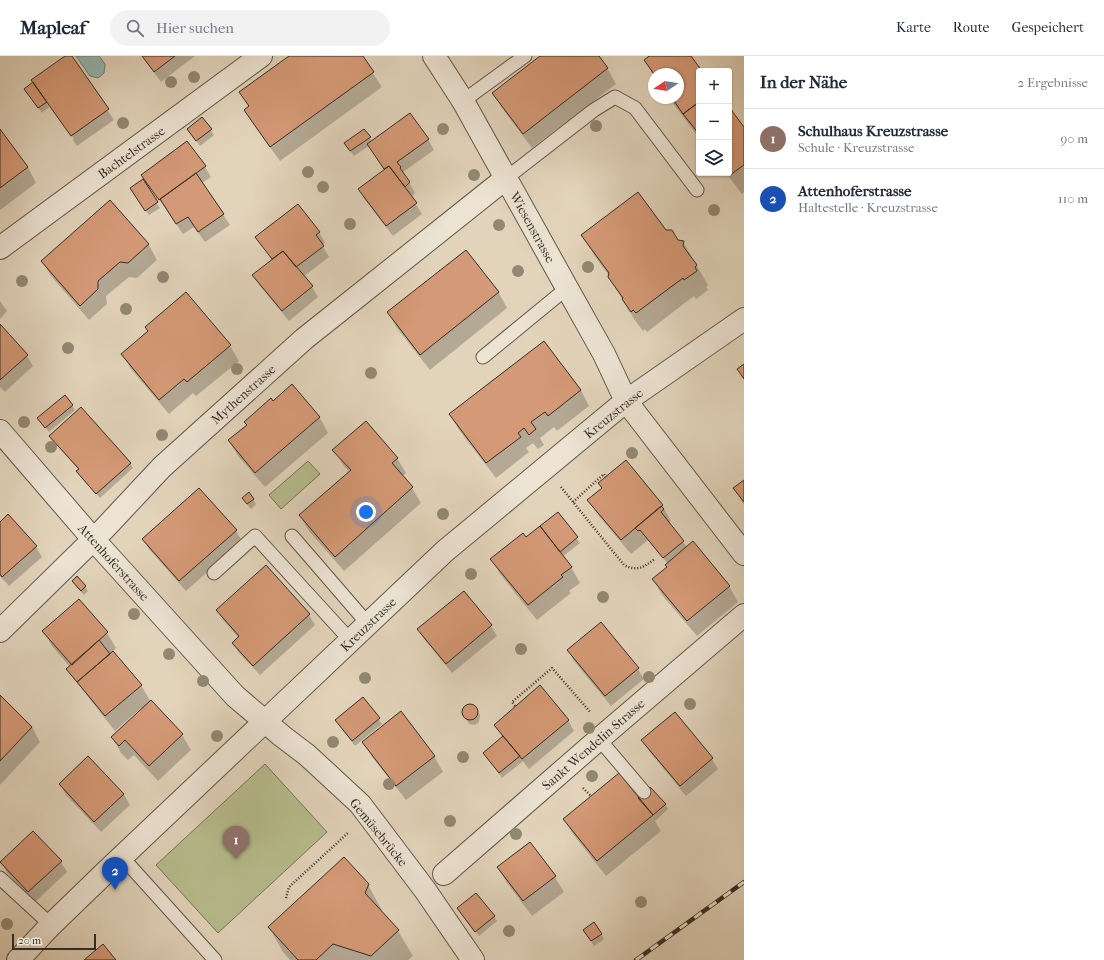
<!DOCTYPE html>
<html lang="de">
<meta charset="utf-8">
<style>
:root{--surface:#fff;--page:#f2f2f3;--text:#1f2937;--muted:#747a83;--line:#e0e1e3;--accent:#0b8043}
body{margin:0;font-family:"IM FELL French Canon",serif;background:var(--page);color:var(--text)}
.controls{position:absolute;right:12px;top:12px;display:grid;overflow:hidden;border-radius:4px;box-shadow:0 1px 3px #0004}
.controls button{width:36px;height:36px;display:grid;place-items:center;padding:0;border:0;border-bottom:1px solid var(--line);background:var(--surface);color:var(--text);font:20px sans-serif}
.compass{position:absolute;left:648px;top:12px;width:36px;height:36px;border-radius:50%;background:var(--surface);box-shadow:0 1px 3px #0004;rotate:258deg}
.scale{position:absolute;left:12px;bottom:10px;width:84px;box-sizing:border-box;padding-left:4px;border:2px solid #362d23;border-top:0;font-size:11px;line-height:14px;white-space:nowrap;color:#362d23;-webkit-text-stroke:3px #ece3d3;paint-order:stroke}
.you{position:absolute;left:366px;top:456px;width:14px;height:14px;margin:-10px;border:3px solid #fff;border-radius:50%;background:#1a73e8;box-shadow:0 0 0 6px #1a73e833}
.badge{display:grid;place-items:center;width:26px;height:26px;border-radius:50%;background:var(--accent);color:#fff;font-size:13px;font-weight:700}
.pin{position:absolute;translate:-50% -33px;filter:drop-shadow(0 1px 2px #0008)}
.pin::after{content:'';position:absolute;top:21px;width:14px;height:12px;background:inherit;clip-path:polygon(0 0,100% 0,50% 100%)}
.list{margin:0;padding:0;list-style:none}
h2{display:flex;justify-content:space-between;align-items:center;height:52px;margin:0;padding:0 16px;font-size:17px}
h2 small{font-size:13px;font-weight:400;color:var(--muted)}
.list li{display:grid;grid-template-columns:26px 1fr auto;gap:12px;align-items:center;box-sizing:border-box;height:60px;padding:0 16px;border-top:1px solid var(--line)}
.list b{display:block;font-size:15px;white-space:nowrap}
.list p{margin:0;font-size:13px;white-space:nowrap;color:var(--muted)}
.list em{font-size:13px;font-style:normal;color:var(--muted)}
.icon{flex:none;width:22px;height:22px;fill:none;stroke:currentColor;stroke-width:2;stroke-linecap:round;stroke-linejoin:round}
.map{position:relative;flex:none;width:744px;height:904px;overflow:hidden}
header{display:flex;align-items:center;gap:24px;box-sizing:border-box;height:56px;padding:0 20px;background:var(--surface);border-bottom:1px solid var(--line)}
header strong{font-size:19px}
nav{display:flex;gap:22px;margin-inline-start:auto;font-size:14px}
.search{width:280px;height:36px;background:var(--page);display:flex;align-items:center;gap:10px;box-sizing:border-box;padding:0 14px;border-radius:22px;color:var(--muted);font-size:15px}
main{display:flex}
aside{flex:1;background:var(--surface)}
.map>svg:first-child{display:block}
.green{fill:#b7bc8d;stroke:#767458}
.water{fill:#95b8b4;stroke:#6f807a}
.shadow{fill:#0003}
.building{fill:#d49976;stroke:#362d23}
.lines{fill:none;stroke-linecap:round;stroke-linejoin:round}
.service-casing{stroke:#615749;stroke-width:15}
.minor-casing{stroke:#615749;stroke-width:24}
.path{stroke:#362d23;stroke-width:2.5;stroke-dasharray:1 2;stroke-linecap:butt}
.service{stroke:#ece3d3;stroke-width:13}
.minor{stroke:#ece3d3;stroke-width:22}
.rail-casing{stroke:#362d23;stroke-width:4.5}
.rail{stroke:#ece3d3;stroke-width:3;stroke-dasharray:9;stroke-linecap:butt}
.tree{fill:#928873}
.labels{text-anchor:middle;stroke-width:3;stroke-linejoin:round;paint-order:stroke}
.street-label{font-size:13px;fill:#362d23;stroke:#ece3d3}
</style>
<header>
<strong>Mapleaf</strong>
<div class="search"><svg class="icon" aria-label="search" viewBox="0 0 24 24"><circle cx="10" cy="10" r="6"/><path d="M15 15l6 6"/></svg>Hier suchen</div>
<nav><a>Karte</a><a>Route</a><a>Gespeichert</a></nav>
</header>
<main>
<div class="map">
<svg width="744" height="904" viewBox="0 0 744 904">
<rect width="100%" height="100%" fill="#e2d4bb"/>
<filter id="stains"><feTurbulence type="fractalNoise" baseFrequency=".005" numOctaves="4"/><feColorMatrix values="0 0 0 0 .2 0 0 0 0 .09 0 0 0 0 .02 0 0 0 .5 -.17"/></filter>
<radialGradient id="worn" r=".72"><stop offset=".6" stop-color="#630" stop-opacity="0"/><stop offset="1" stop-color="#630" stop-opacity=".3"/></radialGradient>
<path class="green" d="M308,405l12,13 -39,35 -12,-14z
M265,708l62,68 -109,101 -62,-68z"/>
<path class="water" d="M76,0h23l6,8 -1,9 -6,5 -8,-2z"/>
<path class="shadow" d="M67,0h3l44,64 -37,26 -4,-6 1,-1 -31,-44 -2,1 8,11 -7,6 -14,-19z
M142,0h53l-34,26z
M291,0h70l21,31 -102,74 -26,-36 -9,-15 4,-2 -8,-16z
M542,0h56l9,12 9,16 -84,64 -30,-40 -9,-15z
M651,0h38l12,15h-2v67l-30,-40h9v-24h-24v2l-9,-16z
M729,53l15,20v63l-2,2 -16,-21h3z
M188,73l23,1 3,5 -14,11z
M0,75l28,36 8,16 -36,27z
M370,82l2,4 56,-3 6,11 -31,22 12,21 -4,4 11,17 -29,22 -28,-36 -6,-10 26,-20 -16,-24 -15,10 -6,-8z
M205,111l6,10 -9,6 28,42 -25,17 -11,-15 -11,7 -41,-59z
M142,125l18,27 -11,7 -15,-22z
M110,145l39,44 8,15 -20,18 -8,-1 -23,19 1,8 -18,16 -38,-44 -9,-15z
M665,175l13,9 5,2 25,43 -2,2 2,3 -12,9 -2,-3 -47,36 -2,-3 -2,2 -9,-12 -25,-42v-1l-15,-21 -12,-20z
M319,176l6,11 -3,2 7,12 -26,20 9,10 6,10 -29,24 -29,-35 -6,-11 18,-15 -15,-23z
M466,195l33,42 8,15 -77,62 -33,-42 -9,-16z
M0,245l7,10 -7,8z
M0,270l27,30 6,10 -28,26 -5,-5z
M543,286l38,48 8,16 -32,25 -3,-4 -14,11 4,7 -6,4 -5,-6 -7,5 3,4 -33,26 -37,-48 -9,-16z
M230,290l9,15 -43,35 -3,-3 -24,21 -38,-45 -9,-15z
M292,330l28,32 8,15 -63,54 -27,-31 -9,-15z
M72,349l3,5 -26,22 -11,-13z
M50,380l80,27 3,5 -33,30 -20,-22 -3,-5 2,-1 -26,-29z
M334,394l63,8 9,15 -4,4 10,11 9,15 -77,68 -35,-40 -9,-15 49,-44 -6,-7z
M744,425v24l-10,-16z
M253,443l3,5 -5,5 -5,-6z
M589,444l73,5 9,16 -3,2 19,24 42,39 9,16 -41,34 -35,-41 -8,-15 14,-12v-4l-20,-24 -17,14 -33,-39z
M558,457l22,30 -18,14 9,10 9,16 -11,8 2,2 -34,27 -37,-46 -8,-15 34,-21z
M8,460l28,31 6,10 -33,29 -9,-10v-53z
M236,475l6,10 -56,50 -37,-42 -6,-10z
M266,510l43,49 6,10 -55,50 -21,-22 -6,-10 6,-5 -16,-18 -6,-10z
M73,526l12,4 3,5 -4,4 -8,-8z
M463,536l28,34 6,10 -45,37 -28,-34 -6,-10z
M78,544l29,33 9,15 -4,4 29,33 10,17 31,33 9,15 -33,31 -24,-26 -6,5 -7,-7 -9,-16 30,-27 -1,-2 -26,23 -45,-57 -3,-5 3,-2 -18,-21 -9,-15z
M568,594l70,19 6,10 -33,27 -37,-45z
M0,641l32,30 8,15 -40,43z
M363,642l19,26 -27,22 -19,-26z
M467,649l5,1 8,9 -1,7 -4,3 -6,-1 -6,-10v-6z
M675,658l37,45 6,10 -32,27 -37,-45 -6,-11z
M568,664l6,11 -45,38 -6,-8 -21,17 -18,-25 19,-15 -8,-13z
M364,686l70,14 9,16 -37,28 -34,-43z
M88,701l36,38 6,10 -29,27 -35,-37 -6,-11z
M638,742l27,6 3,5 -13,12 6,10 -55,45 -33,-42 -9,-15z
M1,806h60l6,10 -32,30 -28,-29z
M498,812l57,9 9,15 -32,24 -25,-33z
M368,829l14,25 -1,2 17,19 15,25 -5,4h-118l-7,-8 -14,-25z
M458,852l36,8 3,5 -18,15z
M584,874l17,4 3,5 -10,7z"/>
<path class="building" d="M65,0h7l37,53 -38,27 -40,-56z
M142,0h33l-21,16z
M289,0h74l11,16 -104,75 -26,-37 5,-4 -10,-14z
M540,0h59l9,12 -85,66 -31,-41z
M649,0h42l11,15h-3v31l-16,12 -11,-16h6v-24h-24l-10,-14z
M33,26l14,20 -9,6 -14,-19z
M699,46v32l-16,-20z
M729,51l15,20v38l-14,10 -1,-2z
M410,57l19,26 -32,23 4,5 -1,1 10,14 -5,5 -16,-21 -5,3 -17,-25z
M202,61l10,12 -16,12 -9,-12z
M0,73l28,38 -28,21z
M364,73l7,8 -21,14 -6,-8z
M187,85l19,25 -47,34 -18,-25z
M389,110l28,37 -31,23 -28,-37z
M196,117l28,41 -26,18 -10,-15 -12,7 -16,-25z
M143,123l15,23 -13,9 -15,-23z
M638,136l28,38h6l6,10 6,1 -1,5 14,19 -2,2 2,4 -13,9 -1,-2 -47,35 -3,-3 -2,2 -9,-13 1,-1 -15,-21 1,-4 -28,-38z
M110,144l39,44 -21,19 -8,-1 -22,19v8l-18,17 -39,-45z
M298,148l22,28 -4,3 8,11 -28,21 -13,-16 -11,8 -17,-22z
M466,194l33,42 -79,63 -33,-43z
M283,195l30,35 -31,25 -30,-36z
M186,236l45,53 -44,37 -3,-3 -25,21 -38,-46 27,-23 -3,-4z
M0,268l28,31 -28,25z
M544,285l37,49 -33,26 -3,-4 -14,10 5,7 -7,6 -5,-7 -6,5 3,4 -35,26 -37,-49z
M744,308v15l-7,-10z
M292,328l28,33 -65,56 -27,-33 19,-15 -3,-3 27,-24 2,3z
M65,339l8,10 -28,23 -8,-10z
M81,351l50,56 -35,31 -20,-23 3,-2 -30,-33z
M366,365l32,37 -6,5 21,24 -78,70 -36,-42 52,-45 -19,-20z
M626,404l37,45 -42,35 -34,-40 15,-12 -4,-5z
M744,424v22l-11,-14z
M199,432l38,42 -58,51 -37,-42z
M249,436l5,7 -7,5 -5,-6z
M661,450l3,3 -3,3 23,29 -21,17 -23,-28 -2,1 -3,-3z
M558,456l20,25 -18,15 -20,-26z
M8,458l29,32 -35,31 -2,-3v-52z
M540,470l32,41 -11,8 2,2 -35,28 -38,-46 33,-26 3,4z
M693,485l37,45 -43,35 -35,-42 15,-12 -2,-2z
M266,509l44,49 -57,52 -21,-23 7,-7 -23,-26z
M77,520l9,10 -5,5 -9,-10z
M464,535l28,34 -46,39 -29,-35z
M79,543l29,33 -36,33 -30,-34z
M601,566l38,46 -34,28 -38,-46z
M99,584l11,14 -33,28 -11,-13z
M113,595l29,34 -37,31 -28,-34z
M540,629l29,35 -47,39 -28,-34z
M0,639l32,32 -32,34z
M363,641l17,21 -28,23 -17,-21z
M151,644l32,34 -34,32 -24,-26 -6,6 -8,-9z
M462 656a8 8 0 1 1 16 0a8 8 0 1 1-16 0Z
M401,655l34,45 -39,30 -34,-44z
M675,656l38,46 -33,28 -39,-46z
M503,680l17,20 -21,17 -16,-20z
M88,700l36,38 -30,28 -35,-38z
M619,717l34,42 -56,46 -34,-42z
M650,731l16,17 -13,11 -15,-17z
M33,775l29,30 -34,31 -28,-30z
M530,786l26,34 -33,25 -26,-34z
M344,801l25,27 -4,9 34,37 -28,26 -38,-12 -17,16h-18l-30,-33z
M476,837l19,23 -20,16 -18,-24z
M594,866l8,12 -11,7 -8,-11z
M103,888l13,16h-32z"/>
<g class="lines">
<defs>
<path id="service" d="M463,45l62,-45
M505,123l89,-69 21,-13 20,11 62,82
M483,301l84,-69
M292,480l76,88
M214,517l41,-37 96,105
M599,683l45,53
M122,801l93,103
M0,822l51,47"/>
<path id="minor" d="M434,0l29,45 104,187 37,66 22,47 118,153
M0,192l261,-192
M0,375l93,108 142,157 47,40 25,19 53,49 65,86 48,70
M0,575l104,-102 58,-62 142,-128 201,-160
M444,818l155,-135 145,-124
M18,904l33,-35 59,-57 335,-317 181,-150 118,-82"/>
</defs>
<use href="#service" class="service-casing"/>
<use href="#minor" class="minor-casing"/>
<path class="path" d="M561,431l63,78c14,7 19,2 31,-6
M573,446l31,-28 2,3
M515,650l-3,-4 40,-34 39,45
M583,732l8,8
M286,842l3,-11 60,-55"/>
<use href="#service" class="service"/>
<use href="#minor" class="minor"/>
<defs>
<path id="rail" d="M636,904l108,-78"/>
</defs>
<use href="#rail" class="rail-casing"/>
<use href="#rail" class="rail"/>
</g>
<g class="tree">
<circle cx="194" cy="21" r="6"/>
<circle cx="171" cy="26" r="6"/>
<circle cx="123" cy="67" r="6"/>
<circle cx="596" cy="70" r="6"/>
<circle cx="443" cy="73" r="6"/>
<circle cx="308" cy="116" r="6"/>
<circle cx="474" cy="119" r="6"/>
<circle cx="323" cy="131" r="6"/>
<circle cx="714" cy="154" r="6"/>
<circle cx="350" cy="168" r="6"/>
<circle cx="499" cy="169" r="6"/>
<circle cx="588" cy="211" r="6"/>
<circle cx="518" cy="215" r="6"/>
<circle cx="163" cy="221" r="6"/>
<circle cx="22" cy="225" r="6"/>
<circle cx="126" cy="253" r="6"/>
<circle cx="68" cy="292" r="6"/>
<circle cx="237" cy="313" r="6"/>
<circle cx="371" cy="317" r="6"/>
<circle cx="24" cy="366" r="6"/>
<circle cx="162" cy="379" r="6"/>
<circle cx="51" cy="391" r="6"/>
<circle cx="632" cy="397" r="6"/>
<circle cx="443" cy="458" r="6"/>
<circle cx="471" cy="518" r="6"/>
<circle cx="603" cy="541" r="6"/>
<circle cx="134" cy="558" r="6"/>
<circle cx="521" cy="593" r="6"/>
<circle cx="169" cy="598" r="6"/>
<circle cx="649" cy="621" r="6"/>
<circle cx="365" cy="622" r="6"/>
<circle cx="203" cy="625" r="6"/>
<circle cx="690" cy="648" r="6"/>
<circle cx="589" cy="672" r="6"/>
<circle cx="217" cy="680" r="6"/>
<circle cx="333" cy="686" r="6"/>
<circle cx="463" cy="701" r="6"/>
<circle cx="592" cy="720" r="6"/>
<circle cx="389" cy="728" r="6"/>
<circle cx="450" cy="765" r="6"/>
<circle cx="516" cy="778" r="6"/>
<circle cx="641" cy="846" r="6"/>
<circle cx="7" cy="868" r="6"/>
<circle cx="509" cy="875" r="6"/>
</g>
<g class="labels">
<g class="street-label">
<text transform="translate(131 96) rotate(-36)" y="5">Bachtelstrasse</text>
<text transform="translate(533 171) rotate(61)" y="5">Wiesenstrasse</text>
<text transform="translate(243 338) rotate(-42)" y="5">Mythenstrasse</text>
<text transform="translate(613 357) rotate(-39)" y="5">Kreuzstrasse</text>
<text transform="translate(114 506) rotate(48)" y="5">Attenhoferstrasse</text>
<text transform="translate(368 568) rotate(-44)" y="5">Kreuzstrasse</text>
<text transform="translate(593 688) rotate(-41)" y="5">Sankt Wendelin-Strasse</text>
<text transform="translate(379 776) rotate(51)" y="5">Gemüsebrücke</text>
</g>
</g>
<rect width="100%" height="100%" filter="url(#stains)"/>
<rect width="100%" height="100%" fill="url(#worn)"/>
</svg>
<div class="controls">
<button>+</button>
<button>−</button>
<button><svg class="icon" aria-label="layers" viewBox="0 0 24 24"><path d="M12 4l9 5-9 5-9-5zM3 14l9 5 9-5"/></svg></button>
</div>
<svg class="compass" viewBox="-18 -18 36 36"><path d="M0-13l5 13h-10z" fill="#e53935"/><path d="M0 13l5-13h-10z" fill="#747a83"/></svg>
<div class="scale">20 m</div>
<div class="you"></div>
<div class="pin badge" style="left:236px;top:803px;background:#8d6e63">1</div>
<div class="pin badge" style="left:115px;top:834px;background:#1a4fb4">2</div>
</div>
<aside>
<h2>In der Nähe<small>2 Ergebnisse</small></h2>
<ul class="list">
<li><span class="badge" style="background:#8d6e63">1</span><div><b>Schulhaus Kreuzstrasse</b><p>Schule · Kreuzstrasse</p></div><em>90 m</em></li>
<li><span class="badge" style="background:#1a4fb4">2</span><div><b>Attenhoferstrasse</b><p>Haltestelle · Kreuzstrasse</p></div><em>110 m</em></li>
</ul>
</aside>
</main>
